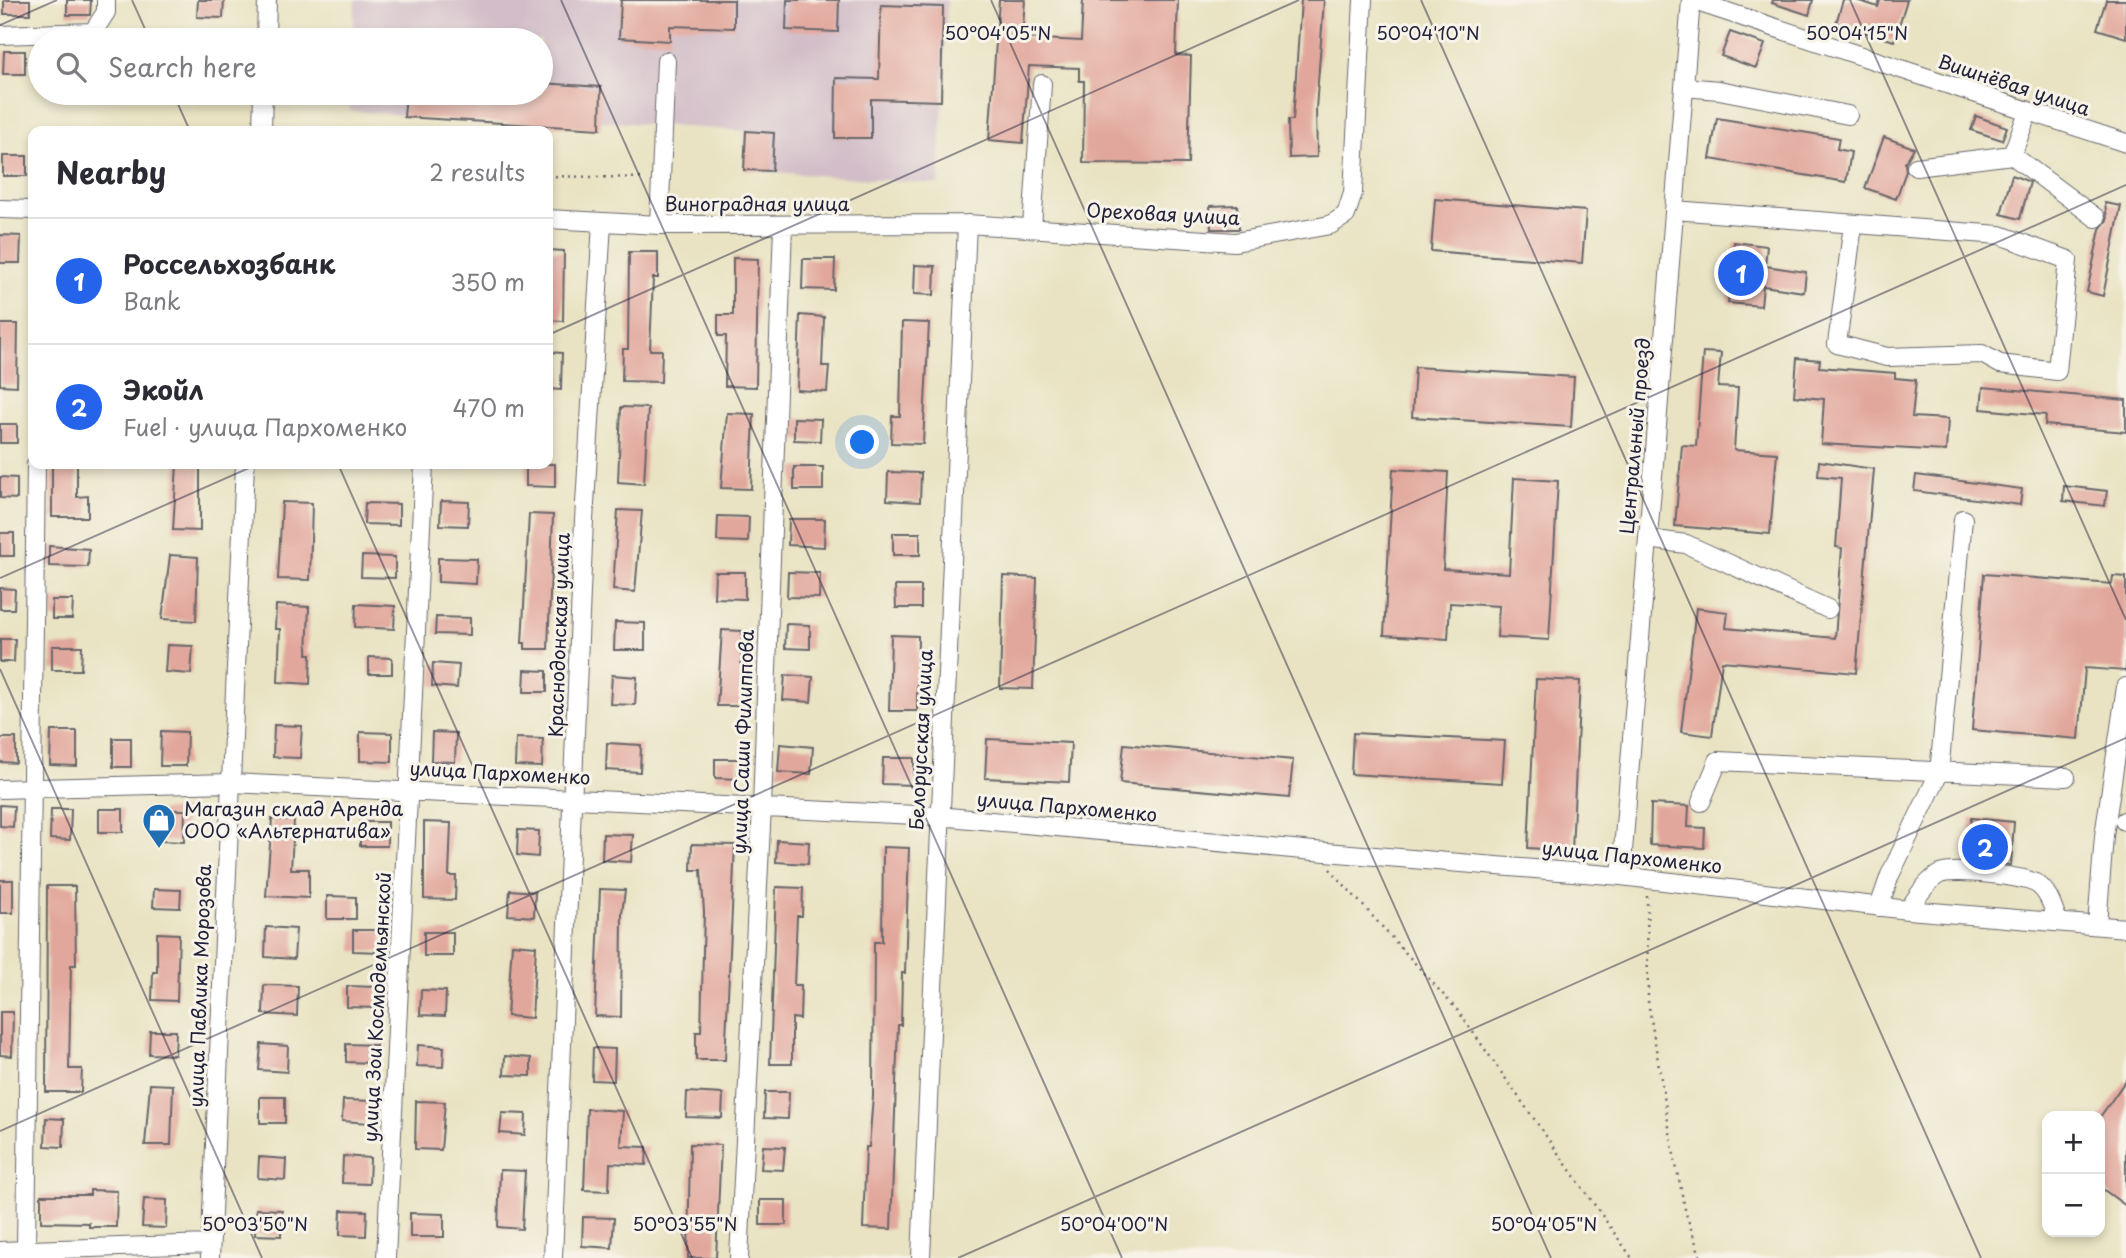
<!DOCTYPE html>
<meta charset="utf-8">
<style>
:root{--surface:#fff;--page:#f7f7f7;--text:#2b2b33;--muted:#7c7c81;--line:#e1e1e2;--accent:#2563eb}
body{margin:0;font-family:"Playpen Sans",sans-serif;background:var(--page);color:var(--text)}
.controls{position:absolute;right:21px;bottom:21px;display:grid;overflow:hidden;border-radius:14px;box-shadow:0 4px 10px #0003}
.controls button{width:63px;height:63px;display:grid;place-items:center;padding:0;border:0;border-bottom:2px solid var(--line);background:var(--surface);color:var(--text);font:35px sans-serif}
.you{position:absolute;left:863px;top:443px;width:24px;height:24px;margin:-18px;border:5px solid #fff;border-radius:50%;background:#1a73e8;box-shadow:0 0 0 10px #1a73e833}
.badge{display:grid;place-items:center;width:46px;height:46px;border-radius:50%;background:var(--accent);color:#fff;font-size:23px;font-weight:700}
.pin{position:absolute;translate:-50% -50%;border:4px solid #fff;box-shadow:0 2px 7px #0006}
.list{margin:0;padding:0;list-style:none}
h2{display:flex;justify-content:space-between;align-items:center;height:91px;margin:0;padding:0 28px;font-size:30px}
h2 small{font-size:23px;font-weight:400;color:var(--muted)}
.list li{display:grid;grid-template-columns:46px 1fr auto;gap:21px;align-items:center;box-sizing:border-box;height:126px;padding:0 28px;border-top:2px solid var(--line)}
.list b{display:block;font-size:26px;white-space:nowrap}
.list p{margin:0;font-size:23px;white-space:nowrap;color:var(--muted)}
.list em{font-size:23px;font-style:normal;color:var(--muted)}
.icon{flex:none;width:38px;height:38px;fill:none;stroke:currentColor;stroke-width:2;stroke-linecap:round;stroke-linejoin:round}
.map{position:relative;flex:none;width:2126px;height:1258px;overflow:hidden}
.search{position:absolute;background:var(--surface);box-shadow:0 4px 10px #0003;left:28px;top:28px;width:525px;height:77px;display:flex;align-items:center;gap:18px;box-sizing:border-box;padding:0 24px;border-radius:38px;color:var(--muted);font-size:26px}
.panel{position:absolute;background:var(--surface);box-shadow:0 4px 10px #0003;left:28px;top:126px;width:525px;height:343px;border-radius:14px}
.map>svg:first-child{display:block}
.industrial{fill:#d2bdc8}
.building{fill:#e2a79c}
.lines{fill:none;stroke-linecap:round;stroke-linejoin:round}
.minor-casing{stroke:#68666b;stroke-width:20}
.path{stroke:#68666b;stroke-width:2.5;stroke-dasharray:2 5;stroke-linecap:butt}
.minor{stroke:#fff;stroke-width:18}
.ticks{fill:none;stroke:#22223b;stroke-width:2;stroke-opacity:0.45}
.labels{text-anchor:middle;stroke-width:6;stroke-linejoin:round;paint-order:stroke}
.street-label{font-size:19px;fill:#22223b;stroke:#f7f3e8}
.poi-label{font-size:19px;fill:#22223b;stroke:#f7f3e8;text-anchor:start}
.ticks-label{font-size:18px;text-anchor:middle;fill:#22223b;stroke:#f7f3e8;stroke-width:6;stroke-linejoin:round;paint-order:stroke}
</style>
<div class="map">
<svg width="2126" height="1258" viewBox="0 0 2126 1258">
<rect width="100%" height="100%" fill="#f7f3e8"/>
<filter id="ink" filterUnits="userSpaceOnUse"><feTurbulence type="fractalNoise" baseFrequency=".0143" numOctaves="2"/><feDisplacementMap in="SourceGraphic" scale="14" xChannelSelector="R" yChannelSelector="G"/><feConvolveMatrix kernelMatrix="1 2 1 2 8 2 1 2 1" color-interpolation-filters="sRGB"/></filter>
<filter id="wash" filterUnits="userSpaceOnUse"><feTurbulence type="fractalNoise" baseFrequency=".00686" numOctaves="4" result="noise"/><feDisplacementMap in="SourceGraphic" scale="28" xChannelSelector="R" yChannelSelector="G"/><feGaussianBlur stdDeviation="1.57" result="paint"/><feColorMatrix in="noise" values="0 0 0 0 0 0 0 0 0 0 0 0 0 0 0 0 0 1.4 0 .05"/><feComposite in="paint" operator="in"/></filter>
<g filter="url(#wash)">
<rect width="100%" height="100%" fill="#e9e3c3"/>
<path class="industrial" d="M355,0h592l-8,184 -195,-14 1,-39 -144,-10 -1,8 -250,-18 1,-18h190v-53h-188z"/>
<g id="blocks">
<path class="building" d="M4,0h26v14h-26z
M67,0h24l-1,15h-23z
M198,0h26l-1,18 -26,-1z
M621,0h113v28l-64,-2v15l-51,-3z
M787,0h52l-1,32 -52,-2z
M999,0h26l-3,38 59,3 2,-41h95l-2,55 15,1 -3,108 -105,-1 1,-82h-5v-13l-50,-2 -6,77 -34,-3z
M1301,0h23l-8,109 1,48 -28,1 -1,-38h5z
M1773,0h40l-4,15 -37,-12z
M1843,0h13l22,7 2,-7h27l-13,41 -58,-18z
M2106,0h20v38l-29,-9z
M881,5l62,2 -2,94 -70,-2v39h-36l1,-60 43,1z
M1730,32l35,12 -9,24 -35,-12z
M4,51h21v23h-22z
M541,83l60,4 -1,42 -196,-12 2,-24h135z
M1976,116l31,11 -5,13 -31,-10z
M1717,118l122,20 -2,11 14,3 -5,30 -136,-23z
M746,131l28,2 -2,38 -28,-1z
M1884,137l30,11 -9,15 1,8 -10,28 -31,-11z
M3,156h24v20h-24z
M2012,175l18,7 -10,37 -19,-5z
M1435,199l151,12 -4,52 -151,-12z
M2105,203l16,3 -18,90 -16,-4 13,-63 7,-9z
M1237,205l2,24h-28l-1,-23z
M0,235l21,1 -1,27h-20z
M1734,242l33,4 -2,20 41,6 -2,20 -41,-6 -2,20 -33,-3z
M548,250l16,1 -1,70 -15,-1z
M629,252h29v26h-5l-3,72h12l-1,32 -39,-1 1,-32h5z
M733,258l25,1 -2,128 -31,-1 1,-50h-8v-21h15z
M803,259h32l-1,31 -32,-1z
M915,265l20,1 -1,29 -20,-1z
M800,315l24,2 -2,49h7l-2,26 -30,-2z
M902,322l27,1 -6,121 -32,-1 1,-27h8z
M0,324h18l-1,62 -17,-1z
M548,352l14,1 -1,37 -13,-1z
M1703,352l18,1 -3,34 20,1 -4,62 43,3 -7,81 -95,-8 7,-81 14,1z
M1797,358l23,2 -1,7 76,6v5l21,2 -4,37 36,2 -2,32 -125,-7 3,-45 -30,-3z
M1415,367l159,10 -3,50 -159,-10z
M1983,387l143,13v32l-81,-7 1,-10 -65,-6z
M621,407l27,1 -4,76 -26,-2z
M727,413l27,1 -3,75 -30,-1z
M794,418l27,1 -1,22 -26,-1z
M0,424h17v19h-17z
M1819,461l55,8 -18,204 -134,-12 -10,75 -31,-4 15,-124 32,4 -2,16 109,10 7,-90 -6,-1 5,-69 -23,-2z
M52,464h25v33l11,-1v21h-36z
M177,464h23v67l-27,-1z
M526,464h29v23l-29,-1z
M794,467h29v23h-29z
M1393,469l55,3 -5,97 66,4 5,-95 44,3 -9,159 -52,-3 2,-31 -49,-3 -2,36 -64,-4z
M888,472l33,1 -1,29 -33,-2z
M1916,475l106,14 -2,16 -106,-14z
M0,477l17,1v21l-17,-1z
M2064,486l43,5 -2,15 -42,-5z
M441,501l28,1 -1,24 -28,-1z
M282,502l30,1 -2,77 -32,-1z
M365,503l34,1v21l-35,-1z
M618,510l24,1 -7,81 -22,-2z
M529,514l24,1 -5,134h-23v-6h-3z
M718,516l31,1 -1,25 -31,-1z
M789,519h36l-1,28 -36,-2z
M0,533h14v23h-14z
M893,533h27v22h-27z
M49,546l40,3 -1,18 -39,-1z
M170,555l28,2 -2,64 -34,-2z
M362,556l33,1v21l-34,-1z
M438,558l39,1 -1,25 -38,-2z
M715,572h30v27l-31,-1z
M788,572l32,1 -1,25 -32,-1z
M1984,574l128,10 1,-8 13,1v94l-41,-3 -6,71 -107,-9z
M1003,576l34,2 -4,111 -33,-1z
M895,586h26v22h-25z
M0,588l15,1 -1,20h-14z
M52,600h21l-1,19h-20z
M356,604l39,2 -1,23 -39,-2z
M276,605l33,2 -2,47h4l-1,30 -32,-2 2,-53h-5z
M436,617l34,1v17l-35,-1z
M615,622l30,1v27h-31z
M786,624l24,1v24l-25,-1z
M722,630l20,1 -2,75h-23z
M891,635l27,1 -1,75h-28z
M0,639h15l-1,23h-14z
M167,645l26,1 -2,28 -26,-2z
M52,646h30l-1,24h-29z
M369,657l23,1v16h-23z
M433,663l26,2 -2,23 -25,-2z
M525,670l22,1v21h-23z
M612,675l25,2 -2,28 -25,-1z
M785,675l28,2 -2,25 -28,-2z
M1536,679l44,2 -8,170 -44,-3z
M274,725l28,1 -2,32 -27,-1z
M51,731h26v35l-27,-1z
M161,731l26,1 -1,34h-26z
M360,732l32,1v29l-32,-1z
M432,732l24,1 -1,29 -24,-1z
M1353,733l152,8 -3,42 -151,-9z
M0,738h16v25l-16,-1z
M113,738h18v29h-18z
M516,738l27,1 -1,28 -27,-1z
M987,739l84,4 -2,39 -84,-4z
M607,743l34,2 -1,27 -34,-2z
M780,744l33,3 -2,27 -33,-2z
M1124,744l169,16 -4,38 -169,-15z
M883,758h31v27l-32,-1z
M715,759h23v20l-23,-1z
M1651,804l38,2 -1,21 17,1 -1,20 -54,-3z
M0,805l14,1 -1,21 -13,-1z
M51,809h20l-1,31 -20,-1z
M99,809h24v23h-24z
M161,810h24l-1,32 -24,-1z
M1971,818l43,4 -3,43 -44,-4z
M272,819l22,1 -3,49h18v29l-43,-2z
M360,822h27v24h-27z
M424,822l27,1 -2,53h7l-1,24 -31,-1z
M518,830l21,1 -1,26 -21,-2z
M603,834l30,1 -2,27 -29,-2z
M777,840l32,2 -1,22 -32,-2z
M692,844l43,1 -10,215h-29v-28h5l3,-120 -3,-42h-10z
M883,847l26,1 -4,125h-3l-1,52h-3l-7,204 -28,-1 3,-81h3l4,-51 1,-154h8z
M0,880h13v33h-13z
M47,886h28l1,79h-5l-2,104h13l-1,23h-35z
M776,887l27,1 -1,28h-5l-3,69h7l-1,34 -8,-1v46h-22z
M154,889l27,1 -1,18 -27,-1z
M600,889l25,1 -3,24 -1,103 -26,-1z
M510,890l25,2 -1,25 -26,-2z
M327,896l29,1v22h-29z
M266,927l30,2 -2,30 -29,-2z
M353,930h29l-1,22 -28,-1z
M424,932h29v24h-29z
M157,933l22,1 -2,67 -25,-1 1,-28h4z
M512,944l24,2 -4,72 -25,-2z
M264,985l34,1 -1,30 -34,-2z
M347,986l30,1v21l-30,-1z
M421,990l25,1 -1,25 -25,-1z
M0,1012h13l-1,44 -12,-1z
M150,1031h26l-1,24 -26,-1z
M261,1044l27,2 -1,26 -28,-2z
M346,1044l30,1 -1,18 -29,-1z
M418,1045l26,2 -1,20 -26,-1z
M593,1048l22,1 -1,32 -22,-1z
M505,1056l26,2v18l-27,-1z
M2126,1080v126l-26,-19v-70z
M150,1084l23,1 -2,60h-26z
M687,1092l36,2 -1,24 -36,-1z
M765,1092h24l-1,27 -24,-1z
M260,1097h25v26h-25z
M343,1100l29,1 -1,22 -29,-2z
M416,1101l29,1 -4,48 -26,-1z
M587,1109l36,2 -2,35 26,1 -1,18 -36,-2 -1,28 -25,-1z
M502,1113l24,1 -1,21 -25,-2z
M46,1118l18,1 -1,28 -18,-1z
M690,1144l31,1 -5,113h-28z
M763,1146l22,1 -2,23 -22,-1z
M343,1156l27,2 -1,26 -27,-1z
M259,1157l27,2 -1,21 -27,-2z
M500,1170l25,1 -3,58 -24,-2z
M90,1190l27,1 -1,36h-27v-4l-48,-1v-27h49z
M144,1199l23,1 -1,28 -24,-1z
M760,1200h26v25h-26z
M256,1209l26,1 -1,26 -26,-1z
M341,1210l26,1 -1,25 -26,-1z
M410,1213l34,1v23h-34z
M583,1217l31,1 -2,30 -30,-2z"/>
</g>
</g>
<g filter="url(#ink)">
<use href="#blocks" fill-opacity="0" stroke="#68666b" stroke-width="2"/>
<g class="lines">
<defs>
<path id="minor" d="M1691,0l435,143
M0,35l93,-3 13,-20v-12
M266,40l1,-40
M1684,87l35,3 129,25
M262,131l1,-38
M2012,155l84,63
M1916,167l96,-12 16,-43
M0,209l33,1
M1674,210l326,25 68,25 -11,111 -57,-7 -18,-10 -95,3 -50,-13 16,-119
M548,219l111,6 308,-1 268,18 95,-17 16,-10 7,-22 10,-193
M659,225l7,-164
M1032,227l10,-143
M1648,539l38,5 142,65
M0,789l230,-6 708,33 376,35 307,25 287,34 218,18
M1701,802l17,-41 348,16
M2124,821h2
M1621,876l70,-876
M1879,907l11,-32 49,-102 24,-254
M1908,910c8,-11 19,-30 32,-36 14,-6 85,2 97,10 12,8 16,24 21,37
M2097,925l7,-89 22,-149
M26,1250l10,-786
M0,1251l210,-7
M210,1258l35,-794
M386,1258l38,-794
M553,1258l31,-738 18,-297
M739,1258l23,-451 21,-581
M921,1258l46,-1034"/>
</defs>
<use href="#minor" class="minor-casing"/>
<path class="path" d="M548,176l95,2
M1330,869l128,142 174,247
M1647,896l1,105 24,144 14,69 15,44"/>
<use href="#minor" class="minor"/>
</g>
</g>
<path class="ticks" d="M132,0l18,40M561,0l561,1258M991,0l560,1258M1421,0l560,1258M1850,0l276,620M0,25l57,-25M173,93l17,38M548,335l751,-335M338,464l354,794M0,578l258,-114M0,669l262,589M0,1131l2126,-946M958,1258l1168,-520"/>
<defs>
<symbol id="shop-pin" viewBox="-11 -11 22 30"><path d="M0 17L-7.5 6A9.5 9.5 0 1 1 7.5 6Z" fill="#1f6fb2" stroke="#f7f3e8"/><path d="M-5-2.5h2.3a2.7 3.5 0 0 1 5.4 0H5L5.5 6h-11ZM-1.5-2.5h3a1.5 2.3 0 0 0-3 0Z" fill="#fff"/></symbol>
</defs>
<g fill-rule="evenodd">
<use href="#shop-pin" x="140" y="801" width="38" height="52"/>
</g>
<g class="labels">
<g class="street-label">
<text transform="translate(2014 85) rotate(18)" y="7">Вишнёвая улица</text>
<text x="757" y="211">Виноградная улица</text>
<text transform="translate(1163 214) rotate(3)" y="7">Ореховая улица</text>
<text transform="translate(1635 436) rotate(-85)" y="7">Центральный проезд</text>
<text transform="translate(559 635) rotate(-88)" y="7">Краснодонская улица</text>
<text transform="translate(921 740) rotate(-87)" y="7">Белорусская улица</text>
<text transform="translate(743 742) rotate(-88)" y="7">улица Саши Филиппова</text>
<text transform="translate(500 773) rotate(3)" y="7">улица Пархоменко</text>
<text transform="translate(1067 807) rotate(5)" y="7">улица Пархоменко</text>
<text transform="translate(1632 857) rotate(6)" y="7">улица Пархоменко</text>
<text transform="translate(200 986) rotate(-88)" y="7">улица Павлика Морозова</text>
<text transform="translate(377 1007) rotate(-87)" y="7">улица Зои Космодемьянской</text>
</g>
<g class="poi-label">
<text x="184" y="816">Магазин склад Аренда<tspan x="184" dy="22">ООО «Альтернатива»</tspan></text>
</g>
</g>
<g class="ticks-label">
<text x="998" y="40">50°04'05"N</text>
<text x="1428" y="40">50°04'10"N</text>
<text x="1857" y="40">50°04'15"N</text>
<text x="255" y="1231">50°03'50"N</text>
<text x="685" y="1231">50°03'55"N</text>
<text x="1114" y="1231">50°04'00"N</text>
<text x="1544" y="1231">50°04'05"N</text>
</g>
</svg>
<div class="controls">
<button>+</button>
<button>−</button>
</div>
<div class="you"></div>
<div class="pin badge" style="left:1741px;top:273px">1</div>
<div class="pin badge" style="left:1985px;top:847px">2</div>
<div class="search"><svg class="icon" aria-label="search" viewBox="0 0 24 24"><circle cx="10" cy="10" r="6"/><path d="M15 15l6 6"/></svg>Search here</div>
<section class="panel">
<h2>Nearby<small>2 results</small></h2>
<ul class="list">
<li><span class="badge">1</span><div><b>Россельхозбанк</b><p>Bank</p></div><em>350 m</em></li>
<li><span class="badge">2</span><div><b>Экойл</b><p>Fuel · улица Пархоменко</p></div><em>470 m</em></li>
</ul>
</section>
</div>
